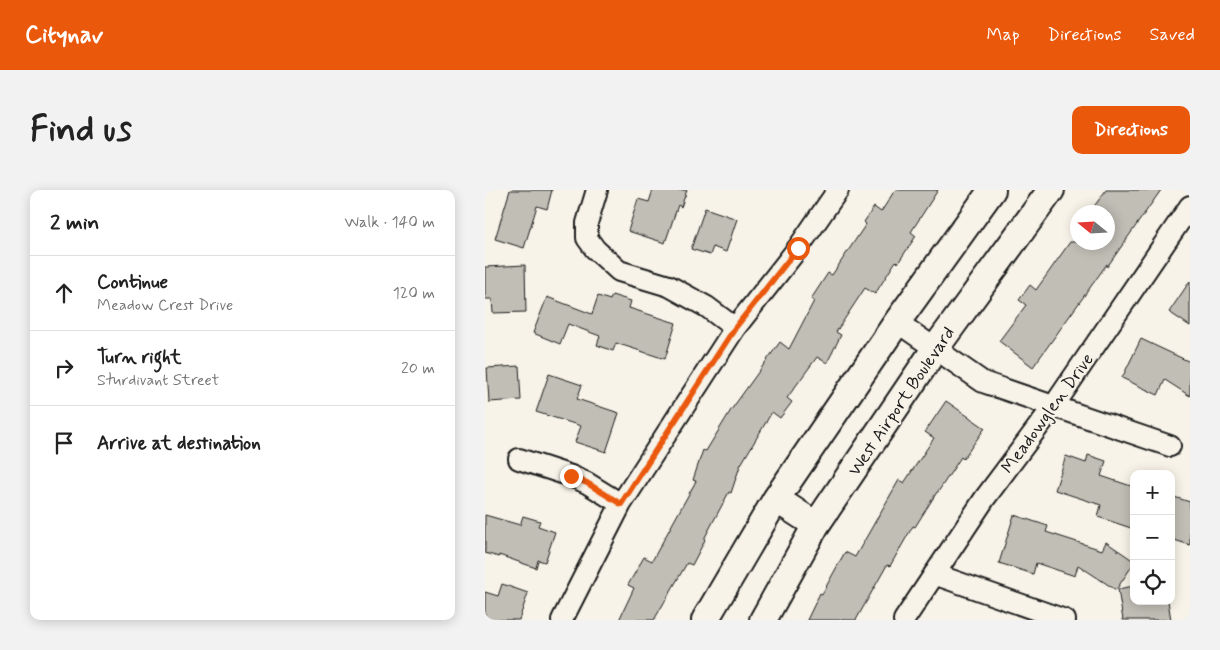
<!DOCTYPE html>
<meta charset="utf-8">
<style>
:root{--surface:#fff;--page:#f2f2f2;--text:#222;--muted:#767676;--line:#e0e0e0;--accent:#ea580c}
body{margin:0;font-family:Mynerve,sans-serif;background:var(--page);color:var(--text)}
.controls{position:absolute;right:15px;bottom:15px;display:grid;overflow:hidden;border-radius:10px;box-shadow:0 2px 12px #0003}
.controls button{width:45px;height:45px;display:grid;place-items:center;padding:0;border:0;border-bottom:1px solid var(--line);background:var(--surface);color:var(--text);font:25px sans-serif}
.compass{position:absolute;left:585px;top:15px;width:45px;height:45px;border-radius:50%;background:var(--surface);box-shadow:0 2px 12px #0003;rotate:288deg}
.stop{position:absolute;width:15px;height:15px;margin:-11px;border:4px solid #ea580c;border-radius:50%;background:#fff}
.stop.end{background:#ea580c;border-color:#fff;box-shadow:0 1px 5px #0008}
.list{margin:0;padding:0;list-style:none}
h2{display:flex;justify-content:space-between;align-items:center;height:65px;margin:0;padding:0 20px;font-size:21px}
h2 small{font-size:16px;font-weight:400;color:var(--muted)}
.list li{display:grid;grid-template-columns:32px 1fr auto;gap:15px;align-items:center;box-sizing:border-box;height:75px;padding:0 20px;border-top:1px solid var(--line)}
.list b{display:block;font-size:19px;white-space:nowrap}
.list p{margin:0;font-size:16px;white-space:nowrap;color:var(--muted)}
.list em{font-size:16px;font-style:normal;color:var(--muted)}
.icon{flex:none;width:28px;height:28px;fill:none;stroke:currentColor;stroke-width:2;stroke-linecap:round;stroke-linejoin:round}
.map{position:relative;flex:none;width:705px;height:430px;overflow:hidden;border-radius:10px}
header{display:flex;align-items:center;gap:30px;box-sizing:border-box;height:70px;padding:0 25px;background:var(--accent);color:#fff}
header strong{font-size:24px}
nav{display:flex;gap:28px;margin-inline-start:auto;font-size:18px}
.intro{display:flex;align-items:center;justify-content:space-between;box-sizing:border-box;height:120px;padding:0 30px}
h1{margin:0;font-size:35px}
.button{padding:12px 22px;border-radius:10px;background:var(--accent);color:#fff;font-size:18px;font-weight:700}
main{display:flex;gap:30px;padding:0 30px}
aside{flex:1;background:var(--surface);border-radius:10px;box-shadow:0 2px 12px #0003}
.map>svg:first-child{display:block}
.building{fill:#c0beb5;stroke:#1c1c1c}
.lines{fill:none;stroke-linecap:round;stroke-linejoin:round}
.minor-casing{stroke:#1c1c1c;stroke-width:24}
.major-casing{stroke:#1c1c1c;stroke-width:30}
.minor{stroke:#f7f3e8;stroke-width:20}
.major{stroke:#f7f3e8;stroke-width:26}
.route{stroke:#ea580c;stroke-width:6}
.labels{text-anchor:middle;stroke-width:4;stroke-linejoin:round;paint-order:stroke}
.street-label{font-size:18px;fill:#1c1c1c;stroke:#f7f3e8}
</style>
<header>
<strong>Citynav</strong>
<nav><a>Map</a><a>Directions</a><a>Saved</a></nav>
</header>
<div class="intro"><h1>Find us</h1><a class="button">Directions</a></div>
<main>
<aside>
<h2>2 min<small>Walk · 140 m</small></h2>
<ul class="list">
<li><svg class="icon" aria-label="ahead" viewBox="0 0 24 24"><path d="M12 20V5M6 11l6-6 6 6"/></svg><div><b>Continue</b><p>Meadow Crest Drive</p></div><em>120 m</em></li>
<li><svg class="icon" aria-label="right" viewBox="0 0 24 24"><path d="M7 20v-9h11M14 6l5 5-5 5"/></svg><div><b>Turn right</b><p>Sturdivant Street</p></div><em>20 m</em></li>
<li><svg class="icon" aria-label="arrive" viewBox="0 0 24 24"><path d="M6 21V4h12l-3 4 3 4H6"/></svg><div><b>Arrive at destination</b></div></li>
</ul>
</aside>
<div class="map">
<svg width="705" height="430" viewBox="0 0 705 430">
<rect width="100%" height="100%" fill="#f7f3e8"/>
<filter id="ink" filterUnits="userSpaceOnUse"><feTurbulence type="fractalNoise" baseFrequency=".02" numOctaves="2"/><feDisplacementMap in="SourceGraphic" scale="10" xChannelSelector="R" yChannelSelector="G"/><feConvolveMatrix kernelMatrix="1 2 1 2 8 2 1 2 1" color-interpolation-filters="sRGB"/></filter>
<g filter="url(#ink)">
<path class="building" d="M25,0h42l-5,19 -10,-3 -13,42 -29,-9z
M168,0h34l-6,17 -3,-2 -13,38 -37,-12 10,-32 11,3z
M410,0h43l-27,42 5,4 -18,27 -2,-2 -21,33 -10,-6 -29,44 5,3 -14,28 -10,-6 -30,41 5,4 -12,16 -8,-6 -32,54 -9,27 -2,-1 -25,47 1,1 -13,25 -5,-2 -33,57h-35l15,-32 -6,-3 16,-28 8,4 44,-80 -3,-1 10,-30 3,1 25,-41 49,-68 9,7 25,-48 -3,-2 17,-26 4,2 34,-51 -2,-2 10,-15 7,5z
M621,0h55l-54,77v-3l-74,103 -34,-26 27,-36 -7,-5 11,-15 6,5 34,-48h37v-30h-17z
M220,18l32,11 -11,33 -13,-5 -3,8 -19,-6z
M40,75l1,47 -33,1 -1,-14h-7v-32z
M705,91v45l-21,-14z
M127,105l19,6 -2,7 47,15 -11,36 -49,-16 -3,8 -16,-6 3,-9 -32,-12 -8,20 -27,-11 14,-36 45,17 6,-18 12,4z
M656,149l49,23v34l-25,-16 -7,15 -36,-17z
M34,176l2,34 -32,2 -2,-34z
M64,184l33,11 -5,14 42,14 -13,39 -31,-10 6,-16 -45,-14z
M461,211l39,27 -22,31 -2,-2 -23,35h-1l-22,35 -2,-1 -23,40 -3,-1 -31,55h-49l13,-27 2,1 23,-42 10,5 44,-77 5,3 30,-45 -9,-6z
M603,265l18,6 -5,15 33,11v42l-36,-12 3,-12 -46,-15 11,-34 20,7z
M686,306l19,6v43l-19,-6z
M0,325l35,10 3,-9 17,5 -2,5 17,6 -10,30 -7,-2 -2,8 -37,-13v2l-14,-4z
M529,325l34,11 -2,6 56,18 4,-8 28,19v2l-18,27 -38,-25 -3,11 -39,-13 -3,11 -34,-11z
M17,394l26,9 -9,27h-34v-28l13,4z
M649,396v15h34l3,19h-48l-5,-31z"/>
<g class="lines">
<defs>
<path id="minor" d="M112,0l-10,33v15l8,11 24,22 50,15 38,21 28,21
M412,132l86,60 187,64
M34,269l52,17 16,7 34,21
M449,384l131,46
M77,430l59,-116 114,-176 63,-80 40,-58
M419,430l81,-122 68,-91 137,-201"/>
<path id="major" d="M291,309l40,26
M220,430l71,-121 121,-177 95,-132
M278,430l53,-95 119,-176 116,-159"/>
</defs>
<use href="#minor" class="minor-casing"/>
<use href="#major" class="major-casing"/>
<use href="#minor" class="minor"/>
<use href="#major" class="major"/>
</g>
</g>
<g class="lines" filter="url(#ink)">
<path class="route" d="M86,286l16,7 34,21 114,-176 63,-80"/>
</g>
<g class="labels">
<g class="street-label">
<text transform="translate(416 211) rotate(-56)" y="6">West Airport Boulevard</text>
<text transform="translate(562 223) rotate(-54)" y="6">Meadowglen Drive</text>
</g>
</g>
</svg>
<div class="controls">
<button>+</button>
<button>−</button>
<button><svg class="icon" aria-label="locate" viewBox="0 0 24 24"><circle cx="12" cy="12" r="6"/><path d="M12 2v4M12 18v4M2 12h4M18 12h4"/></svg></button>
</div>
<svg class="compass" viewBox="-18 -18 36 36"><path d="M0-13l5 13h-10z" fill="#e53935"/><path d="M0 13l5-13h-10z" fill="#767676"/></svg>
<div class="stop" style="left:313px;top:58px"></div>
<div class="stop end" style="left:86px;top:286px"></div>
</div>
</main>
